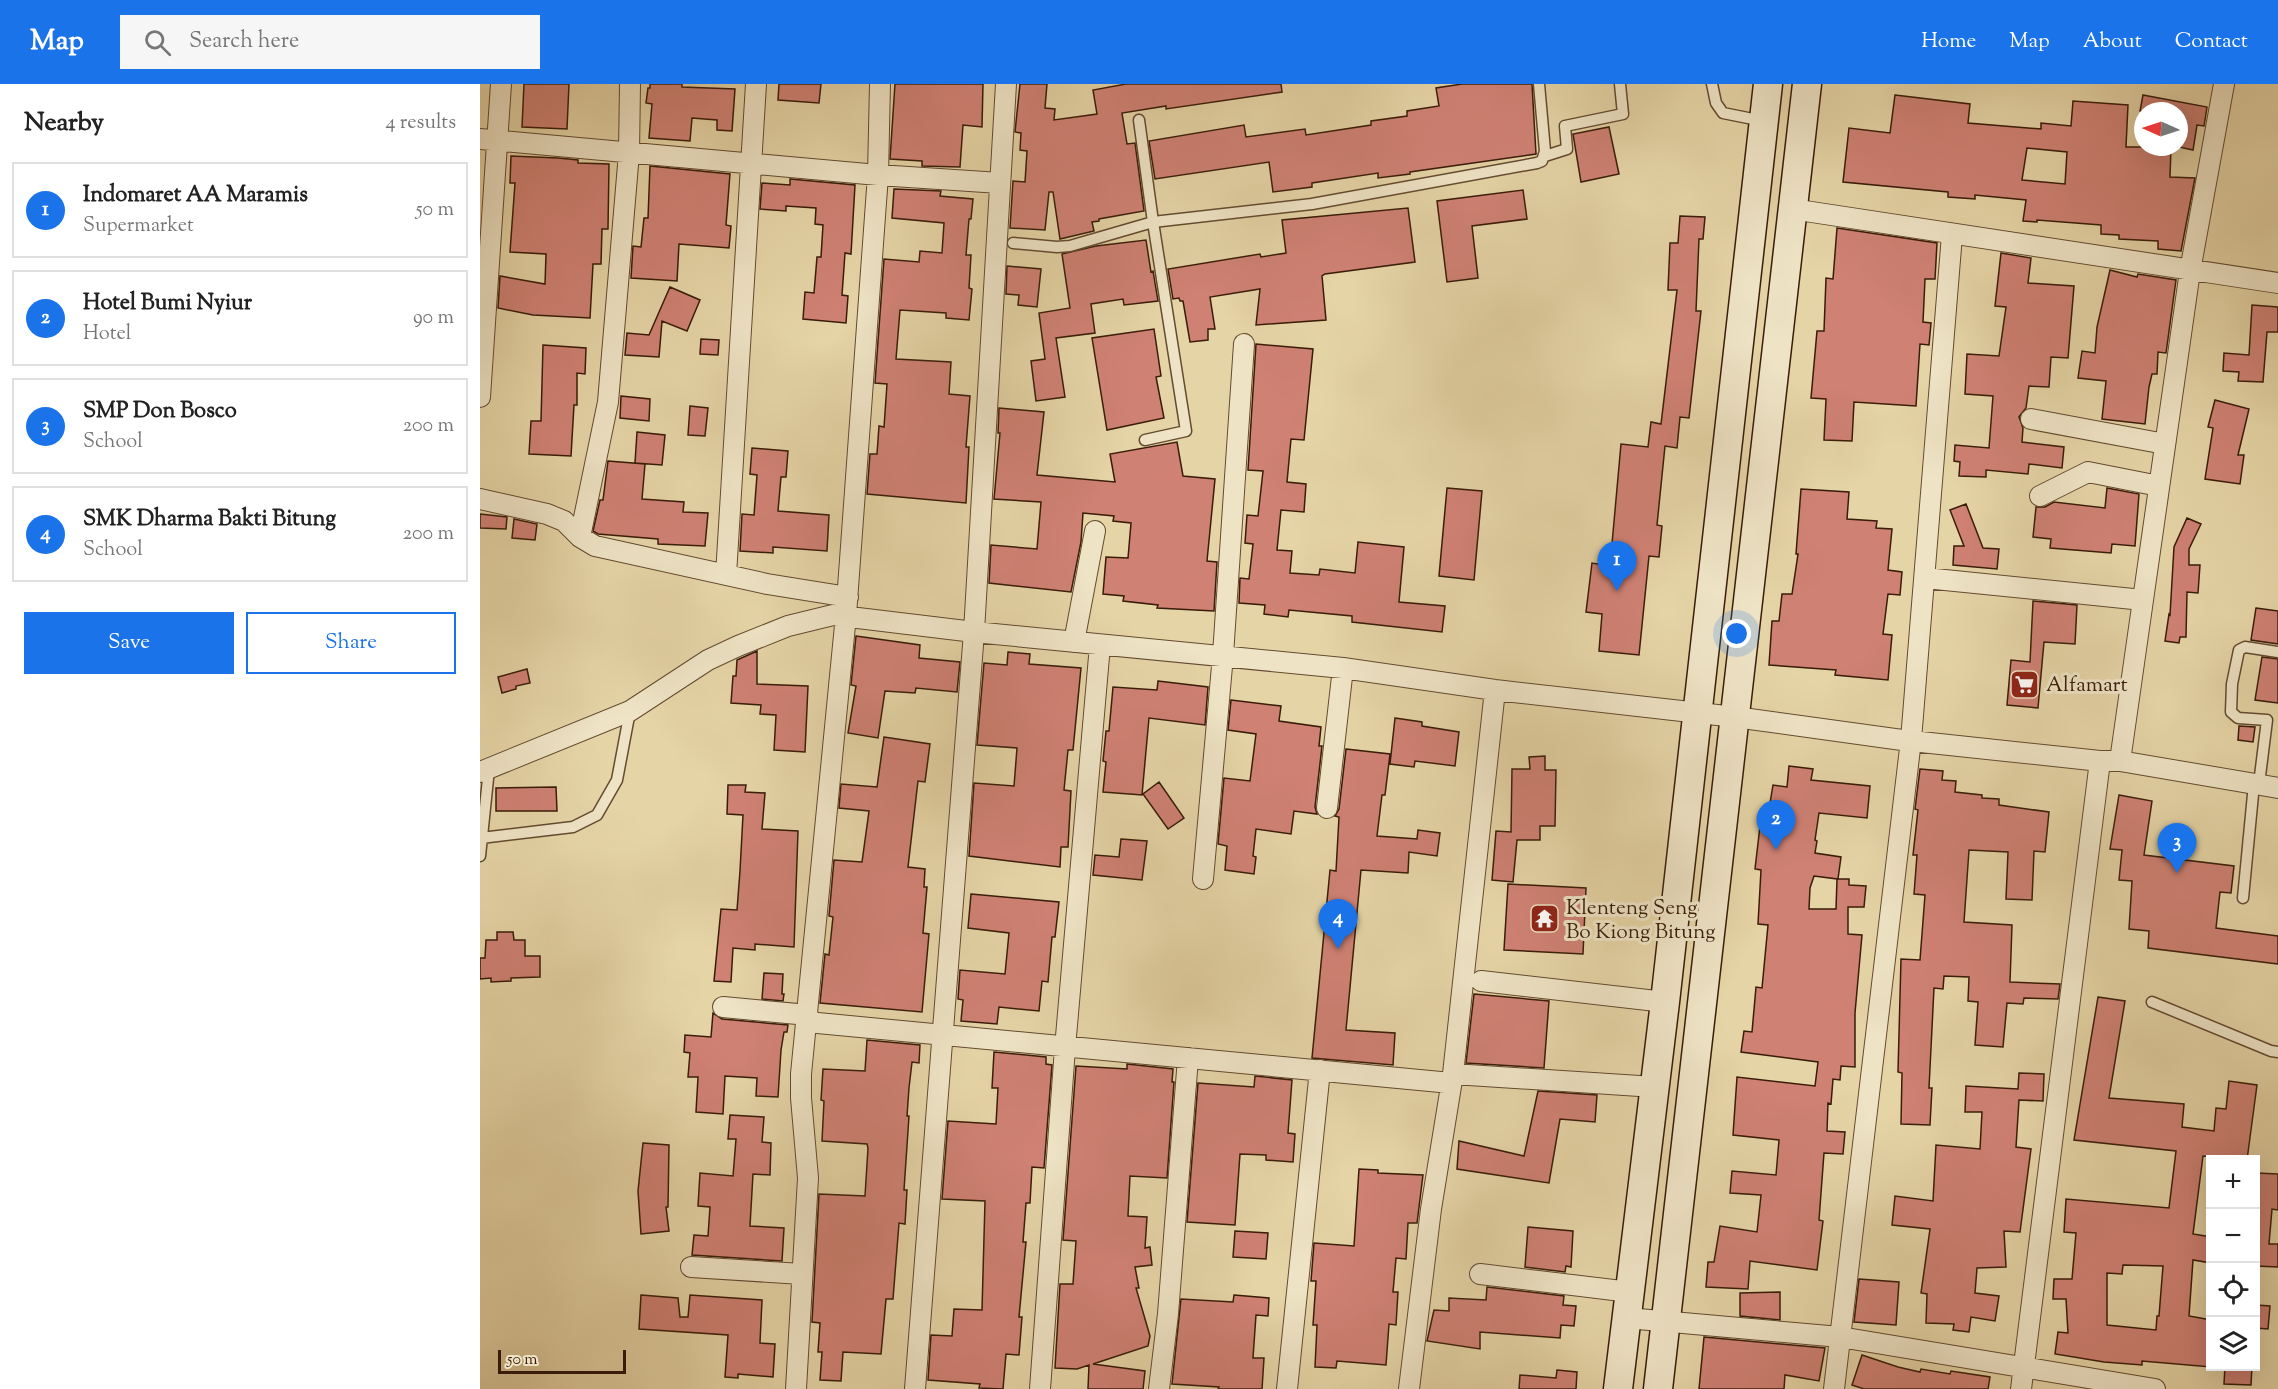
<!DOCTYPE html>
<meta charset="utf-8">
<style>
:root{--surface:#fff;--page:#f6f6f6;--text:#222;--muted:#767676;--line:#e0e0e0;--accent:#1a73e8}
body{margin:0;font-family:"Sorts Mill Goudy",serif;background:var(--page);color:var(--text)}
.controls{position:absolute;right:18px;bottom:18px;display:grid;overflow:hidden;border-radius:0px;box-shadow:0 6px 24px #0002}
.controls button{width:54px;height:54px;display:grid;place-items:center;padding:0;border:0;border-bottom:2px solid var(--line);background:var(--surface);color:var(--text);font:30px sans-serif}
.compass{position:absolute;left:1654px;top:18px;width:54px;height:54px;border-radius:50%;background:var(--surface);box-shadow:0 6px 24px #0002;rotate:273deg}
.scale{position:absolute;left:18px;bottom:15px;width:128px;box-sizing:border-box;padding-left:6px;border:3px solid #391c09;border-top:0;font-size:16px;line-height:21px;white-space:nowrap;color:#391c09;-webkit-text-stroke:4px #eee3c5;paint-order:stroke}
.you{position:absolute;left:1257px;top:550px;width:21px;height:21px;margin:-15px;border:4px solid #fff;border-radius:50%;background:#1a73e8;box-shadow:0 0 0 9px #1a73e833}
.badge{display:grid;place-items:center;width:39px;height:39px;border-radius:50%;background:var(--accent);color:#fff;font-size:20px;font-weight:700}
.pin{position:absolute;translate:-50% -50px;filter:drop-shadow(0 2px 3px #0008)}
.pin::after{content:'';position:absolute;top:32px;width:21px;height:18px;background:inherit;clip-path:polygon(0 0,100% 0,50% 100%)}
.list{margin:0;padding:0;list-style:none}
h2{display:flex;justify-content:space-between;align-items:center;height:78px;margin:0;padding:0 24px;font-size:26px}
h2 small{font-size:20px;font-weight:400;color:var(--muted)}
.list li{display:grid;grid-template-columns:39px 1fr auto;gap:18px;align-items:center;box-sizing:border-box;height:96px;margin:0 12px 12px;padding:0 12px;border:2px solid var(--line);border-radius:0px}
.list b{display:block;font-size:22px;white-space:nowrap}
.list p{margin:0;font-size:20px;white-space:nowrap;color:var(--muted)}
.list em{font-size:20px;font-style:normal;color:var(--muted)}
.actions{display:flex;gap:12px;padding:18px 24px}
.actions a{flex:1;padding:14px 0;border:2px solid var(--accent);border-radius:0px;text-align:center;font-size:21px;color:var(--accent)}
.actions .main{background:var(--accent);color:#fff}
.icon{flex:none;width:33px;height:33px;fill:none;stroke:currentColor;stroke-width:2;stroke-linecap:round;stroke-linejoin:round}
.map{position:relative;flex:none;width:1798px;height:1305px;overflow:hidden}
header{display:flex;align-items:center;gap:36px;box-sizing:border-box;height:84px;padding:0 30px;background:var(--accent);color:#fff}
header strong{font-size:28px}
nav{display:flex;gap:33px;margin-inline-start:auto;font-size:21px}
.search{width:420px;height:54px;background:var(--page);display:flex;align-items:center;gap:15px;box-sizing:border-box;padding:0 21px;border-radius:0px;color:var(--muted);font-size:22px}
main{display:flex}
aside{flex:1;background:var(--surface)}
.map>svg:first-child{display:block}
.building{fill:#cf8174;stroke:#391c09;stroke-width:1.5;fill-rule:evenodd}
.lines{fill:none;stroke-linecap:round;stroke-linejoin:round}
.lane-casing{stroke:#644a30;stroke-width:13}
.street-casing{stroke:#644a30;stroke-width:22}
.secondary-casing{stroke:#391c09;stroke-width:31}
.lane{stroke:#eee3c5;stroke-width:10}
.street{stroke:#eee3c5;stroke-width:20}
.secondary{stroke:#eee3c5;stroke-width:28}
.labels{text-anchor:middle;stroke-width:6;stroke-linejoin:round;paint-order:stroke}
.poi-label{font-size:21px;fill:#391c09;stroke:#eee3c5;text-anchor:start}
</style>
<header>
<strong>Map</strong>
<div class="search"><svg class="icon" aria-label="search" viewBox="0 0 24 24"><circle cx="10" cy="10" r="6"/><path d="M15 15l6 6"/></svg>Search here</div>
<nav><a>Home</a><a>Map</a><a>About</a><a>Contact</a></nav>
</header>
<main>
<aside>
<h2>Nearby<small>4 results</small></h2>
<ul class="list">
<li><span class="badge">1</span><div><b>Indomaret AA Maramis</b><p>Supermarket</p></div><em>50 m</em></li>
<li><span class="badge">2</span><div><b>Hotel Bumi Nyiur</b><p>Hotel</p></div><em>90 m</em></li>
<li><span class="badge">3</span><div><b>SMP Don Bosco</b><p>School</p></div><em>200 m</em></li>
<li><span class="badge">4</span><div><b>SMK Dharma Bakti Bitung</b><p>School</p></div><em>200 m</em></li>
</ul>
<div class="actions"><a class="main">Save</a><a>Share</a></div>
</aside>
<div class="map">
<svg width="1798" height="1305" viewBox="0 0 1798 1305">
<rect width="100%" height="100%" fill="#e5d4a6"/>
<filter id="stains"><feTurbulence type="fractalNoise" baseFrequency=".00333" numOctaves="4"/><feColorMatrix values="0 0 0 0 .2 0 0 0 0 .09 0 0 0 0 .02 0 0 0 .5 -.17"/></filter>
<radialGradient id="worn" r=".72"><stop offset=".6" stop-color="#630" stop-opacity="0"/><stop offset="1" stop-color="#630" stop-opacity=".3"/></radialGradient>
<path class="building" d="M44,0h45l-2,45 -45,-2z
M170,0h32v3l53,2 -3,42 -15,-1v-10l-25,-2 -2,23 -41,-3 3,-34 -6,-1 2,-15h2z
M299,0h42l-2,19 -41,-3z
M415,0h88l-1,43 -19,-2 -3,42 -38,-1v-5l-32,-2z
M540,0h27l-2,24 10,1 -1,11 43,-6 -4,-24 33,-6h155l1,8 -116,17v-3l-44,7 5,31 8,-1 9,68 -45,8v2l-7,1 2,9 -34,8 -7,-47h-4l-4,38 -35,-2 3,-47 12,1 2,-31 -7,-1 1,-17 -6,-1z
M982,0h70l4,70 -126,18v2l-32,4v-5l-66,10v4l-39,5 -4,-30 -114,17 -6,-38 95,-16 2,12 59,-8 1,6 65,-10v-4l36,-5v-5l32,-5 -3,-18z
M1415,11l75,9 -2,19 73,6v-6l30,3 2,-25 55,4 -2,42h45l-1,30 25,1 -14,73 -23,-2v-8l-39,-2v-4l-18,-1v-9l-64,-5v2l-14,-1 3,-21 -51,-5v4l-27,-2v-5l-105,-10 6,-54 41,5zM1547,64l40,4 -2,32 -43,-4z
M1663,11l64,12 -3,19 -7,-1 -4,25 -14,-3v-36h-39z
M1129,43l10,47 -38,8 -8,-48z
M31,72l47,2 20,2v3l31,1 -1,65h-6l-1,35h-8l-3,54 -57,-3 -35,-7 2,-32 45,8 1,-30 -36,-2 5,-69h-5z
M170,82l80,8 -4,51 5,1 -2,22 -50,-4 -2,37 -46,-3 2,-32 8,1 3,-29h4z
M310,95l65,6 -4,69 -6,-1 -3,42 6,1 -2,27 -43,-4 2,-27 9,1 3,-36h4l2,-32 -8,-1 1,-16 -30,-2v5l-26,-2 2,-26 28,2z
M414,105l47,2 -1,5 33,3 -2,20h-2l-3,36h5l-2,33 3,1 -3,31 -23,-2v-5l-46,-3 -4,49 55,3 -2,32 21,2 -4,51h3l-3,56 -99,-9 3,-40h7l2,-28 5,1 3,-43 -12,-1 9,-124 35,3 1,-11 22,2 2,-30 -52,-5z
M1043,106l4,29 -55,7 6,52 -31,4 -10,-81z
M928,124l7,54 -90,12 -3,2 4,44 -70,5 4,-36 -50,8 5,32h-7v11l-18,2 -7,-41h-3l-1,-3 -6,1 -5,-30 92,-15 1,3 25,-4 -4,-33z
M1200,132l25,1 -2,22h-4l-3,72h5l-12,107 -9,-1 -3,31 -12,-2 -8,79 5,1 -3,31 -10,-1 -10,99 -40,-4 3,-37 -16,-2 6,-49 18,3 11,-122 27,3 3,-25 10,2 16,-134h-9l2,-47h8z
M1357,144l100,15 -2,36h-10l-2,43 8,1 -2,22 -9,-1 -4,62 -62,-4 -2,39 -28,-1 2,-41 -15,-1 6,-67h7l2,-53 7,1z
M666,156l5,32 2,-1 5,30 -34,4 -1,-6 -32,5 4,29 -39,5 9,59 -29,4 -5,-40 14,-2 -6,-46 31,-5 -8,-54 34,-8z
M1521,169l30,5 -3,25 46,3 -6,72 -17,-1 -2,30 -20,-1 -3,22 -7,9 4,11 -1,14 42,5 -2,21 -33,-4 -1,10 -42,-4v7l-27,-1 1,-14 -6,-1 1,-16 34,3 4,-52 -28,-2 2,-40 32,2 7,-49 -11,-1z
M527,182l34,3 -4,38 -19,-2 1,-10 -13,-1z
M1630,186l27,7 1,-3 38,6 -10,73 -8,-1 -1,22h-5l-3,13 -4,37 -43,-5 4,-38 -28,-3 4,-27 13,2 2,-26z
M190,203l30,13 -13,31 -25,-10 -3,36 -34,-2 2,-22 22,2z
M1772,221l26,2v25h-11l-4,50 -25,-1 1,-9 -16,-1 1,-18 25,2z
M674,245l7,47 -5,1 8,41 -57,12 -15,-92z
M221,255l18,1 -1,15 -18,-1z
M776,260l57,5 -9,91 -13,-1 -4,43 19,2 -2,28 -23,-2 -4,40 15,1 -2,22 29,2 1,-6 35,4 3,-31 46,5 -5,55 46,4 -3,26 -90,-10v-6l-63,-6 -1,7 -24,-3 1,-9 -26,-2 1,-25 9,1 4,-35 -8,-1 2,-28 11,1 5,-45 -15,-1z
M63,261l43,3 -1,26 -8,-1v32h-3l-3,51 -42,-2 2,-33h10z
M141,312l29,3 -1,22 -29,-3z
M1735,316l34,9 -11,46h6l-4,29 -35,-5 8,-51 -5,-1z
M210,322l18,2 -3,28 -17,-1z
M519,324l45,4 -7,63 78,7 -5,-28 67,-12 6,34 32,3 -8,82 10,1 -3,49 -57,-3 1,-3 -35,-4 1,-5 -21,-2 3,-37 22,1 3,-35 -18,-2 1,-5 -31,-3 -2,29 -10,50 -82,-9 2,-38 46,4 4,-47 -47,-3 6,-66h-2z
M157,348l28,3 -3,30 -27,-2z
M272,364l36,3 -2,26h-5l-3,34 51,4 -2,36 -54,-4v6l-33,-2 2,-37 12,1 3,-40 -7,-1z
M128,377l37,3 -3,35 42,3 -1,10 25,1 -3,33 -47,-2v-5l-60,-5 -5,-3 7,-31h3z
M967,404l35,3 -8,89 -35,-4z
M1627,404l32,6 -4,52 -23,-2 -1,9 -61,-5 1,-9 -18,-2 3,-30h9l9,-5 51,6z
M1321,405l48,3 -2,27 30,2 -1,7 16,1 -4,41 14,2 -2,23 -12,-1 -5,40 9,1 -4,45 -53,-5 1,-5 -67,-5 3,-44h7l3,-27h10l6,-40h-2z
M1486,420l17,44 16,1 -2,20 -44,-4 1,-19h10l-14,-36z
M0,430l27,3 -1,12 -26,-1z
M1707,434l14,6 -12,25v16h11l-2,28 -11,-1 -1,45h-6l-1,6 -14,-2 4,-27 1,1 4,-68z
M34,435l23,5 -2,16 -23,-2z
M1553,517l44,4 -2,39 -31,-2 -6,66 -31,-3 4,-45 19,2z
M1776,524l22,3v33l-27,-4z
M376,552l64,9 -1,13 41,4 -3,30 -41,-4 -1,5 -30,-2 -7,47 -30,-5 8,-47 -5,-1z
M277,567v33l51,2 -3,66 -31,-2 2,-35 -16,-1 1,-9 -30,-2 2,-27h3l1,-16z
M528,568l22,2 -1,10 52,4 -8,82h-5l-4,40 7,1 -3,56h-7l-1,20 -91,-11 5,-73 40,3 3,-38 -40,-3 7,-82 23,2z
M1782,573l16,2v44l-23,-3z
M47,585l3,14 -14,3v3l-14,4 -4,-16z
M678,597l50,6 -3,38 -56,-7 -7,77 -39,-3 3,-30 -3,-1 3,-30h3l4,-44 44,3z
M751,616l50,6 -2,15 42,6 -2,19h3l-7,61 2,7 -23,-3 -3,23 -35,-5 -3,27 3,1 -2,17 -29,-4 2,-24 -9,-2 6,-66 26,3 6,-47 -28,-4z
M915,634l27,4v4l37,6 -4,34 -40,-5 -1,6 -24,-3z
M1759,642l16,1 -2,15 -15,-2z
M404,653l46,7 -5,38 -7,-1 -10,86 17,2 -1,18h3l-4,46 6,1 -7,78 -102,-9 5,-49 4,1 4,-38 -4,-1 5,-56 28,2 7,-51 -30,-3 2,-24 36,3z
M866,665l44,5 -5,41h-3l-5,41 40,3 1,-9 22,3 -3,23 -28,-4 -1,21 -47,-3 -15,160 49,3 -2,32 -81,-7 18,-188 6,1 3,-54 -4,-1 4,-7z
M1065,672v14h11l-1,56h-15v14h-23l-4,42 -21,-2 4,-49 15,1 1,-63h18l-1,-12z
M1309,682l24,3 -2,11 59,6 -3,32 -48,-5 -4,27 2,1 -2,12 26,4 -3,22h11v6l17,1 -2,21h-16v27l14,1 -7,78v54l-14,-1 -1,14 -7,-1 -2,25 -3,-1 -1,28 18,1 -2,22 -19,-1 -5,67 4,1 -6,49 -67,-9 -2,28 -42,-2 2,-25h6l6,-36 37,6 4,-37 -31,-2 2,-22 44,4 3,-35 -46,-5 4,-58 78,9 3,-24 -77,-10 3,-21 8,1 4,-45 6,1 6,-63 -10,-1 3,-54 -6,-1 5,-43 6,1 7,-42 14,2zM1334,792l23,3 -1,30h-27l1,-21z
M1440,685l23,2 -1,9 14,1 -1,11 27,3v3l17,1v6l50,7 -4,40 -11,-1 -2,49 -26,-1 2,-47 -39,-2 -5,72 48,3 -2,57 50,2 -2,15 -34,-1 -1,6 -16,-1 -4,44 -28,-2 3,-43 -10,-1 1,-24 -25,-1 -1,13 -9,-1 -5,100h3l-2,37 -29,-1 1,-51 -4,-1 3,-113 19,1 5,-65 -11,-1 3,-39h-4l5,-45 -3,-1z
M679,698l25,36 -16,11 -25,-35z
M248,701h18l-1,7 20,1 -3,36 36,2 -4,116 -39,-3v6l-22,-2 -2,34 -17,-1 7,-72 16,1 3,-39 3,-56 -16,-1z
M76,703l1,24h-61v-23z
M1639,711l33,6 -8,54 90,11 -3,27 -11,-1 -4,36 62,8v28l-130,-16 1,-17 -20,-2 3,-48 -13,-1 3,-30 -12,-1z
M641,755l26,2 -5,39 -49,-5 2,-20 24,2z
M1028,800l78,4 -3,66 -79,-4z
M491,810l88,8 -4,35h-3l-4,45 -6,-1 -3,30 -40,-4 -2,17 -36,-3 2,-21 -5,-1 2,-29 45,4 4,-41 -41,-5z
M17,848h16l1,8h11v16h15v21l-29,1v3l-20,1v-4l-11,1v-21h5l1,-18h11z
M284,889l19,1 -1,20h2l-1,7 -21,-2z
M994,910l75,7 -5,67 -78,-5z
M1618,913l27,4 -16,97 75,6 -2,23 32,4 2,-23 10,1 3,-28 28,4 -10,75 -44,-4 -10,78 18,3v26l-18,-3 -4,56 22,4v47l-69,-6v4l-38,-3 -49,-8 3,-22 10,1 -2,-34h-13l1,-20h18l4,-46 -12,-1 2,-33 103,9 7,-57 -102,-11zM1643,1181l40,1 -4,50h-2l-1,14 -49,-5v-52l15,1z
M233,929l9,6 66,6 -1,7h-3l-3,18 -3,47 -22,-1 1,-18 -32,-2 -2,38 -27,-2 2,-35h-10l2,-24 -6,-1 1,-17 26,2z
M387,956l53,5 -1,18 -7,-1 -3,26 -2,28h2l-5,74h3l-2,34 -6,-1 -6,76h-7l-5,55 -38,-2 -2,29 -21,-1 2,-28h-4l2,-29 -8,-1 7,-128 46,2 3,-48 -1,-4 -45,-3 2,-40 -3,-1 2,-31 42,2z
M514,968l52,5v7l6,1 -8,103 -12,-1 -2,36h-4l-3,39h3l-7,75h3l-3,38 -13,-1 -3,35 -24,-1 1,-4 -52,-4 3,-45 21,1 2,-27 28,1 3,-109 -43,-2 6,-78 48,3 2,-36h-6z
M647,980l46,5 -1,13h2l-7,96 -37,-2 -2,40 19,1 -2,31 5,-1 2,18 -17,2 4,21h-3l14,48 -2,10 -55,18 52,7 -2,18h-55l1,-24 -12,4 -22,-1 5,-84h13l3,-43 -13,-1 13,-174 51,3z
M1539,989l25,1 -1,27 -24,-1 -3,47 15,2 -11,83 -16,-1 2,36 -29,1 -2,25 24,3 -4,25 -24,-4 -2,15 -16,-2 1,-6 -28,-1 1,-29 -6,-1 9,-64 -38,-4 3,-29 38,5 3,-56 44,4 2,-37h-17l1,-26 52,3z
M775,992l37,4 -4,53 7,1 -2,28 -27,-2v-5l-26,-1 -5,71 -48,-3 11,-139 56,4z
M1058,1007l59,4 -2,27 -35,-3 -11,64 -92,-14 2,-28 65,15z
M250,1031l34,2 -2,25 9,1 -1,32 -17,-1 -3,52 34,2 -2,33 -90,-6 2,-20 14,1 2,-29 -12,-1 2,-33 33,3 3,-37h-8z
M163,1059l26,2 -1,62h-2l3,24 -28,3 -3,-43z
M879,1085l19,1v3l45,2 -6,48h-9l-2,36 -10,-1 -3,34h5l-2,33 -7,-1 -3,41 -49,-4 -1,7 -21,-1 2,-42h-4l3,-44h-5l3,-38 40,3z
M1776,1089l22,1v36l-6,-1 -3,35h9v23l-22,-1z
M1048,1143l45,4 -2,36 -5,-1 -1,6 -40,-5z
M755,1147l33,2 -2,26 -33,-2z
M1379,1195l40,3 -3,43 -42,-3z
M1007,1203l77,9 -1,9 13,1 -2,20 -13,-1 -1,13 -80,-6v17l-53,-8 7,-31 15,1v-13l37,2z
M1300,1208v28l-40,-4v-23z
M161,1211l37,3 2,19h8l2,-22 72,5 -2,43 15,1 -2,33 -35,-3v4l-13,-1 3,-42 -89,-6z
M754,1211l35,3 -1,18 -12,-1 -3,43h11l-2,31h-44l1,-2 -47,-3 9,-85 52,3z
M1776,1221l14,1 -2,23 -12,-1z
M1224,1253l121,11 -6,33 -34,-6 -1,14h-85z
M1382,1271l36,12 22,5 1,-3 29,5 1,-3 39,6 -2,12h-124l-12,-4z
M1745,1282h27l-1,19 -27,-1z
M1077,1286l20,2 -1,17h-57l1,-14 36,3z"/>
<g class="lines">
<defs>
<path id="lane" d="M1232,0l4,19 7,10 40,8
M659,36l14,102 33,209 -41,9
M1065,72l22,-7 -2,-23 58,-12 -3,-30
M533,159l44,4 13,-1 83,-24 159,-18 225,-41 5,-2 3,-10 -6,-67
M1779,700l8,-64 -29,-2 -7,-6 1,-28 7,-34 6,-3 33,5
M1,754l92,-11 24,-12 20,-35 13,-69
M0,772l9,-87
M1763,814l11,-114
M1672,918l119,49 7,1"/>
<path id="street" d="M0,55l398,36 122,8
M1312,125l486,74
M0,313l21,-313
M1551,335l134,25
M1560,412l48,-24 71,14
M0,415l67,15 17,7 16,16 15,9 172,38 81,13
M100,453l28,-135 21,-249 1,-69
M246,491l30,-491
M1445,494l218,22
M594,558l21,-111
M1640,677l70,-490 34,-187
M0,688l150,-61 78,-51 30,-14 50,-20 45,-11 141,17 369,36 152,22 240,27 167,23 198,21h20l158,27
M847,724l16,-140
M723,795l20,-224 21,-311
M1001,897l184,21
M243,923l85,8
M327,938l644,61
M973,990l202,13
M211,1183l111,7
M1000,1190l150,18
M1147,1234l213,19 315,52
M316,1305l12,-211 -7,-80v-24l45,-459 32,-440 2,-91
M435,1305l59,-757 32,-548
M560,1305l25,-341 35,-403
M679,1305l9,-75 20,-256
M807,1305l33,-319
M929,1305l22,-180 22,-135 42,-384
M1354,1305l77,-649 41,-505
M1541,1305l79,-628"/>
<path id="secondary" d="M1138,1305l47,-387 103,-918
M1178,1305l149,-1305"/>
</defs>
<use href="#lane" class="lane-casing"/>
<use href="#street" class="street-casing"/>
<use href="#secondary" class="secondary-casing"/>
<use href="#lane" class="lane"/>
<use href="#street" class="street"/>
<use href="#secondary" class="secondary"/>
</g>
<defs>
<symbol id="supermarket-square" viewBox="-11 -11 22 22"><rect x="-9" y="-9" width="18" height="18" rx="4" fill="#8f2418" stroke="#eee3c5"/><path d="M-6-5.5h2.5l.6 2H6L4.5 2H-2.5L-4.4-4H-6ZM-1.5 3.2a1.3 1.3 0 1 0 .1 0ZM3 3.2a1.3 1.3 0 1 0 .1 0Z" fill="#fff"/></symbol>
<symbol id="temple-square" viewBox="-11 -11 22 22"><rect x="-9" y="-9" width="18" height="18" rx="4" fill="#8f2418" stroke="#eee3c5"/><path d="M0-6L5-2H3V0L6.5 2.5H4V6H1.5V3h-3V6H-4V2.5H-6.5L-3 0V-2H-5Z" fill="#fff"/></symbol>
</defs>
<g fill-rule="evenodd">
<use href="#supermarket-square" x="1528" y="584" width="33" height="33"/>
<use href="#temple-square" x="1048" y="818" width="33" height="33"/>
</g>
<g class="labels">
<g class="poi-label">
<text x="1566" y="607">Alfamart</text>
<text x="1086" y="830">Klenteng Seng<tspan x="1086" dy="24">Bo Kiong Bitung</tspan></text>
</g>
</g>
<rect width="100%" height="100%" filter="url(#stains)"/>
<rect width="100%" height="100%" fill="url(#worn)"/>
</svg>
<div class="controls">
<button>+</button>
<button>−</button>
<button><svg class="icon" aria-label="locate" viewBox="0 0 24 24"><circle cx="12" cy="12" r="6"/><path d="M12 2v4M12 18v4M2 12h4M18 12h4"/></svg></button>
<button><svg class="icon" aria-label="layers" viewBox="0 0 24 24"><path d="M12 4l9 5-9 5-9-5zM3 14l9 5 9-5"/></svg></button>
</div>
<svg class="compass" viewBox="-18 -18 36 36"><path d="M0-13l5 13h-10z" fill="#e53935"/><path d="M0 13l5-13h-10z" fill="#767676"/></svg>
<div class="scale">50 m</div>
<div class="you"></div>
<div class="pin badge" style="left:1137px;top:507px">1</div>
<div class="pin badge" style="left:1296px;top:766px">2</div>
<div class="pin badge" style="left:1697px;top:789px">3</div>
<div class="pin badge" style="left:858px;top:865px">4</div>
</div>
</main>
